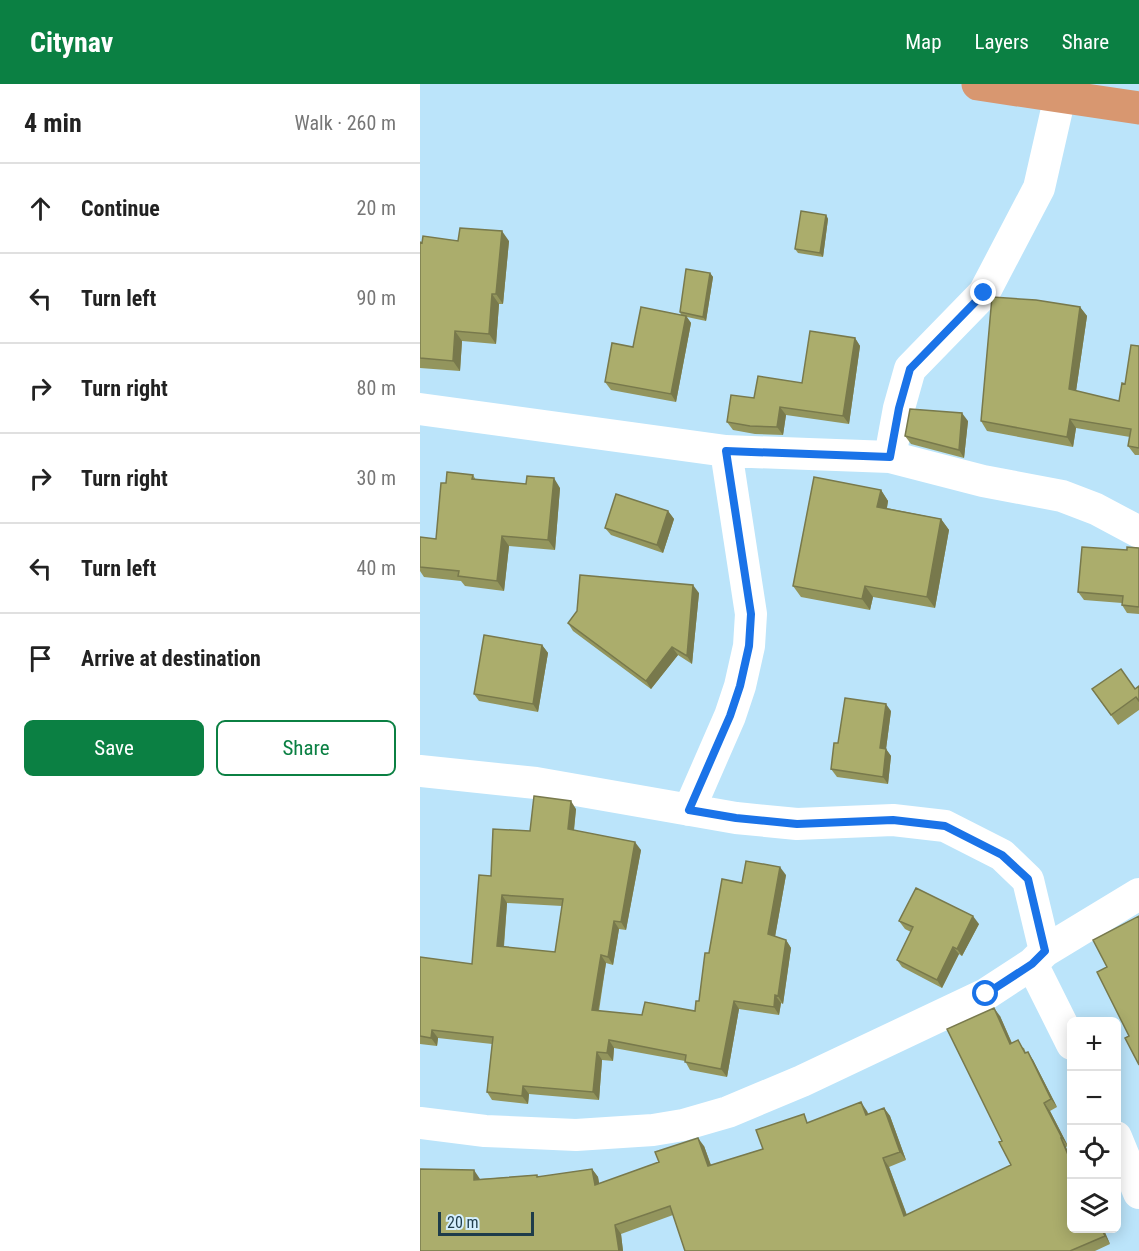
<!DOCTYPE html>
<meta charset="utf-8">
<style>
:root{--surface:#fff;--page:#f6f6f6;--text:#222;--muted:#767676;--line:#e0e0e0;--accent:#0b8043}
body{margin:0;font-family:"Roboto Condensed",sans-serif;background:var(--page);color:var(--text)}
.controls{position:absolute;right:18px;bottom:18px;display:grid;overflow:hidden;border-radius:9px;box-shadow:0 3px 15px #0003}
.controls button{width:54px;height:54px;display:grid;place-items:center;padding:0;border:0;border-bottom:2px solid var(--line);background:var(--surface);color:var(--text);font:30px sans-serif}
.scale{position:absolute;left:18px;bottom:15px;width:96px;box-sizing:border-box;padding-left:6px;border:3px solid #1e3c4a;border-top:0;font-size:16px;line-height:21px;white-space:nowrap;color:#1e3c4a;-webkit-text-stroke:4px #d4effe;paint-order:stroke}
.stop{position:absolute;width:18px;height:18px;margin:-14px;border:4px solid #1a73e8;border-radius:50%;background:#fff}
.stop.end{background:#1a73e8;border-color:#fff;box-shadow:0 2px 6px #0008}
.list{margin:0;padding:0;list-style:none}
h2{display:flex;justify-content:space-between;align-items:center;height:78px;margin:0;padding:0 24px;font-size:26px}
h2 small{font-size:20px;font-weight:400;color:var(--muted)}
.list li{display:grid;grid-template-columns:39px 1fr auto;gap:18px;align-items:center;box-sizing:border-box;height:90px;padding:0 24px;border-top:2px solid var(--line)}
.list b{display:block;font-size:22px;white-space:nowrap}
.list em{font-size:20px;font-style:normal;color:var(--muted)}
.actions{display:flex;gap:12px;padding:18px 24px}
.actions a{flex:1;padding:14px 0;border:2px solid var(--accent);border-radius:9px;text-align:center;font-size:21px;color:var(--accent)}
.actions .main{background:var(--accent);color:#fff}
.icon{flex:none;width:33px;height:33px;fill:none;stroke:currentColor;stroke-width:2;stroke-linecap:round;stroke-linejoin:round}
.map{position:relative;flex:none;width:719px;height:1167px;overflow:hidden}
header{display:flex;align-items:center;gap:36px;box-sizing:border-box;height:84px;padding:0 30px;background:var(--accent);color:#fff}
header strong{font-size:28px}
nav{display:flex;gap:33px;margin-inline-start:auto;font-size:21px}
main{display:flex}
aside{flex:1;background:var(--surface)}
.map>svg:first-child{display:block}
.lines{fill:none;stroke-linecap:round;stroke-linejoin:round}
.minor{stroke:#fff;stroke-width:32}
.trunk{stroke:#d89770;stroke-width:33}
.wall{fill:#93955d;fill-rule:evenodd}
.shaded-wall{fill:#78794c}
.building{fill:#abad6c;stroke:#78794c;stroke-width:1.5;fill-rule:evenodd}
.route{stroke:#1a73e8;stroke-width:8}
</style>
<header>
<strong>Citynav</strong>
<nav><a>Map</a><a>Layers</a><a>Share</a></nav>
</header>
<main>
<aside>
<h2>4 min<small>Walk · 260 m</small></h2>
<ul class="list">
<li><svg class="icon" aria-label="ahead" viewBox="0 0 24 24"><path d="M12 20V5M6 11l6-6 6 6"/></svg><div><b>Continue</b></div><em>20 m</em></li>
<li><svg class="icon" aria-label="left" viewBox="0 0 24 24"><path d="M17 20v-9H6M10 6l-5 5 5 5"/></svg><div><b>Turn left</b></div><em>90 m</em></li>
<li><svg class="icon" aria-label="right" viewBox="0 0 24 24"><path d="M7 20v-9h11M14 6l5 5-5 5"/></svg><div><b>Turn right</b></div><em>80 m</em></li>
<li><svg class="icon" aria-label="right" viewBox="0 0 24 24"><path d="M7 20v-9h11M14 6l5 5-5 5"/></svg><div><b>Turn right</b></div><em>30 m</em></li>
<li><svg class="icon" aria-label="left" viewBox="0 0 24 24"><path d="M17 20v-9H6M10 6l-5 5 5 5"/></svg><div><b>Turn left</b></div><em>40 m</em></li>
<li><svg class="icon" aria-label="arrive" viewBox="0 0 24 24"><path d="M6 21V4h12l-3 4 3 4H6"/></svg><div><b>Arrive at destination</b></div></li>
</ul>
<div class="actions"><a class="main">Save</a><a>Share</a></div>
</aside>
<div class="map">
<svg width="719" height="1167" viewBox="0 0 719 1167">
<rect width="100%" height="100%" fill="#bbe4fa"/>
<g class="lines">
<path class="minor" d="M0,325l306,42 164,6 93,24 79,15 34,13 43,23
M470,373l9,-49 11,-39 74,-76 55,-105 21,-92
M0,687l116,12 200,35 61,6 96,-4 52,6 57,29 26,25 17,71
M269,726l41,-94 10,-30 9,-40 2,-32 -25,-163
M612,880l40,80
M0,1039l65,8 91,4 77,-5 30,-5 45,-13 74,-31 184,-87 46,-30 13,-13 94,-57
M696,1053l23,56"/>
<path class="trunk" d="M558,0l161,24"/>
</g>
<path class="wall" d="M406,131l2,4 -5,38 -25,-4 -3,-4z
M38,157h51l-6,63h-4l-3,40 -34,-3 -2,30 -40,-3v-126z
M290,189l3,4 -7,44 -19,-4 4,6 -15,79 -65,-12 -6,-8 28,-35 48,-32 -1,-3z
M660,223l7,9 -11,75 43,10 20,-55v109h-4l-7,-9 2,-9 -54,-9 -3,19 -86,-16 -6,-10z
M435,254l5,8 -11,78 -63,-9 -3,20 -28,-1 -22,-4 -6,-8 27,-24 48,-15z
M548,337l-4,37 -53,-14 -6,-8z
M53,391l3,5 84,8 -5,62 -46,-4 -5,45 -39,-5 -4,-5 -37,-4 -4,-6v-34l16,2 10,-56z
M461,406l7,11 -1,7 54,11 8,11 -14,78 -62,-11 -3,13 -69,-13 -8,-11z
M248,427l6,8 -11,34 -52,-18 -6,-7z
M719,464v66l-12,-1 -5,-8v-2l-38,-3 -6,-8 49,-42z
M279,509l-7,71 -14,-9 -27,34 -78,-58 -5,-8 9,-12z
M122,561l6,8 -10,59 -59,-11 -5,-7z
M719,602v24l-21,15 -26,-36h43z
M471,627l-5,38 5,7 -3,28 -51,-7 -6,-8 7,-26z
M156,725l-2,22 67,19 -15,80 -7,-1 -6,36 -7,-2 -7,48 43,4 53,-4 4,-10 10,-48 33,-70 44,-8 -11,62 11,3 5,8 -8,56 -2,-1 -2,12 -40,-6 -12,68 -37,-7 -5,-9 -71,-13 -1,13 -11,-1 -3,40 -70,-6 -1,10 -36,-4 -5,-8 5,-48 -54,-6 -1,8 -17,-2v-87l52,7 19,-88 39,-45zM87,819l55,3 -7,46 -51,-5z
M479,837l80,3 -17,32 -3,-2 -17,34 -40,-21 -5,-7 14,-28 -6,-3z
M580,932l12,27 12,5 2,5 7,7 24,47 -7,4 18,35 -2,1 5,81h32l7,16 -15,7h-410l-12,-36 -52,19 2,17h-203l60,-72 57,-4 1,2 54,-8 6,8 1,7 105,-38 7,19 52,-16 46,-27 58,-11 1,3 16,-6 6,8 16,44 -17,7 18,48 104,-50 -9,-24z"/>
<path class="shaded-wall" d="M406,131l2,4 -5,38 -3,-4z
M82,147l7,10 -6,63 -7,-10z
M290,189l3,4 -7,44 -3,-4z
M72,210l7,10 -3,40 -7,-10z
M660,223l7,9 -12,82 -6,-9z
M266,232l5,7 -15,79 -5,-8z
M35,247l7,10 -2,30 -7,-10z
M435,254l5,8 -11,78 -6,-8z
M360,323l6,8 -3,20 -6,-8z
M542,329l6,8 -4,37 -5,-8z
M650,335l6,9 -3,19 -6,-10z
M134,394l6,10 -5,62 -7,-10z
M461,406l7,11 -3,17 -8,-11z
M248,427l6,8 -11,34 -6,-8z
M521,435l8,11 -14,78 -8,-11z
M82,452l7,10 -5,45 -7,-10z
M273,501l6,8 -7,71 -5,-8z
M445,502l8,11 -3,13 -8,-11z
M122,561l6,8 -10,59 -5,-8z
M252,563l6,8 -27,34 -5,-8z
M466,620l5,7 -5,38 5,7 -3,28 -5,-7 -3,-29z
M151,717l5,8 -3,28 -5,-8z
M215,758l6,8 -15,80 -5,-8z
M360,783l6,8 -12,67 -6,-8z
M82,811l5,8 -4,51 -6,-8z
M553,832l6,8 -17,32 -5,-7z
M194,837l5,8 -6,36 -5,-8z
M366,856l5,8 -8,56 -5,-8z
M533,863l6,7 -17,34 -5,-8z
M181,871l5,8 -9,55 -5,-8z
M355,911l6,8 -2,12 -5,-8z
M314,917l5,8 -12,68 -6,-8z
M574,924l6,8 16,37 -6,-9z
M12,946l6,8 -1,8 -6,-8z
M189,956l5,8 -1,13 -6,-8z
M177,968l5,8 -3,40 -6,-8z
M608,968l5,8 24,47 -6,-8z
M103,1002l6,8 -1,10 -6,-8z
M441,1018l6,9 4,12 -5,-8z
M624,1019l6,8 18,35 -6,-8z
M464,1024l6,8 16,44 -6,-8z
M278,1054l6,8 10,28 -6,-8z
M641,1054l5,9 5,11v4z
M463,1074l6,9 21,57 -6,-8z
M172,1085l6,8 3,16 -6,-8z
M54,1086l6,9 -6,1z
M195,1141l6,9 2,17h-4z
M681,1144h2l7,16 -5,-8z"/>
<path class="building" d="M381,127l25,4 -6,38 -25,-4z
M40,144l42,3 -6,63h-4l-3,40 -34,-3 -2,30 -33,-3v-116l2,1 1,-7 35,5z
M266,185l24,4 -7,44 -23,-5z
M572,213l44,3 44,7 -11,82 50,12 3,-18 3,1 6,-39 8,1v102l-11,-2 3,-17 -61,-10 -3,18 -86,-16z
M221,223l45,9 -15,78 -66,-12 7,-39 21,4z
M390,247l45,7 -12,78 -63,-9 -3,20 -27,-1 -23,-4 4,-27 23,3 4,-22 44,7z
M490,325l52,4 -3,37 -54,-14z
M27,388l26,3 -1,4 54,5 1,-8 27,2 -6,62 -46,-4 -5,45 -39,-5 1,-5 -39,-4v-30l16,2 5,-56h5z
M394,393l67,13 -4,17 64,12 -14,78 -62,-11 -3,13 -69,-13z
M196,410l52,17 -11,34 -52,-17z
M662,463l45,3v-3l12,1v59l-17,-2 1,-9 -45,-4z
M160,491l113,10 -6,71 -15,-9 -26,34 -78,-58 9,-12z
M64,551l58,10 -9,59 -59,-10z
M701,585l14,20 4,-3v15l-3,-4 -25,18 -19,-26z
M425,614l41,6 -6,44 6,1 -3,28 -52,-8 3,-26h4z
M114,712l37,5 -3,28 67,13 -14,80 -7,-1 -6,36 -7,-2 -9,55 50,5 3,-13 50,9 1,-10h3l6,-48h4l13,-74 20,4 4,-22 34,6 -12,67 18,6 -8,56 -3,-1 -1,12 -40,-6 -13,68 -36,-7 1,-7 -77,-15 -2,13 -10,-1 -4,40 -70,-6 -1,10 -35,-4 6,-55 -61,-7 -1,8 -11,-2v-79l52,7 7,-89 12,1 2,-47 37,2zM82,811l61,4 -8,53 -58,-6z
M496,804l57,28 -16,33 -4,-2 -16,33 -40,-20 16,-33 -14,-6z
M719,832v149l-14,-27 4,-2 -32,-64 10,-5 -14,-27z
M574,924l16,36 8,-4 7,13 3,-1 23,47 -7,4 18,35h-1l10,24v66h30l4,8 -35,15h-385l-15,-45 -55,19 4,26h-199v-82l54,1v10l63,-5v2l55,-8 3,16 64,-23 -4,-10 43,-14 10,28 55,-17 -7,-19 48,-16 3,9 54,-21 5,13 18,-7 16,44 -17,6 21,58 107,-51 -12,-23 3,-1 -55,-112z"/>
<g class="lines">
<path class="route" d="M564,209l-74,76 -11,39 -9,49 -164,-6 25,163 -2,32 -9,40 -10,30 -41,94 47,8 61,6 96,-4 52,6 57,29 26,24 17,72 -13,13 -46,30"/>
</g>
</svg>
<div class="controls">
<button>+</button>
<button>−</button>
<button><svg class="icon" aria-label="locate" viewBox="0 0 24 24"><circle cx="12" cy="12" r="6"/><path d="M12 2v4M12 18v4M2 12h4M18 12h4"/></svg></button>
<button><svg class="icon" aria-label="layers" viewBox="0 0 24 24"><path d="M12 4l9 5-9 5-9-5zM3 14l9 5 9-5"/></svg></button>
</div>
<div class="scale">20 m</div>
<div class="stop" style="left:566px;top:910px"></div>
<div class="stop end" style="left:564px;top:209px"></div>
</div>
</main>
